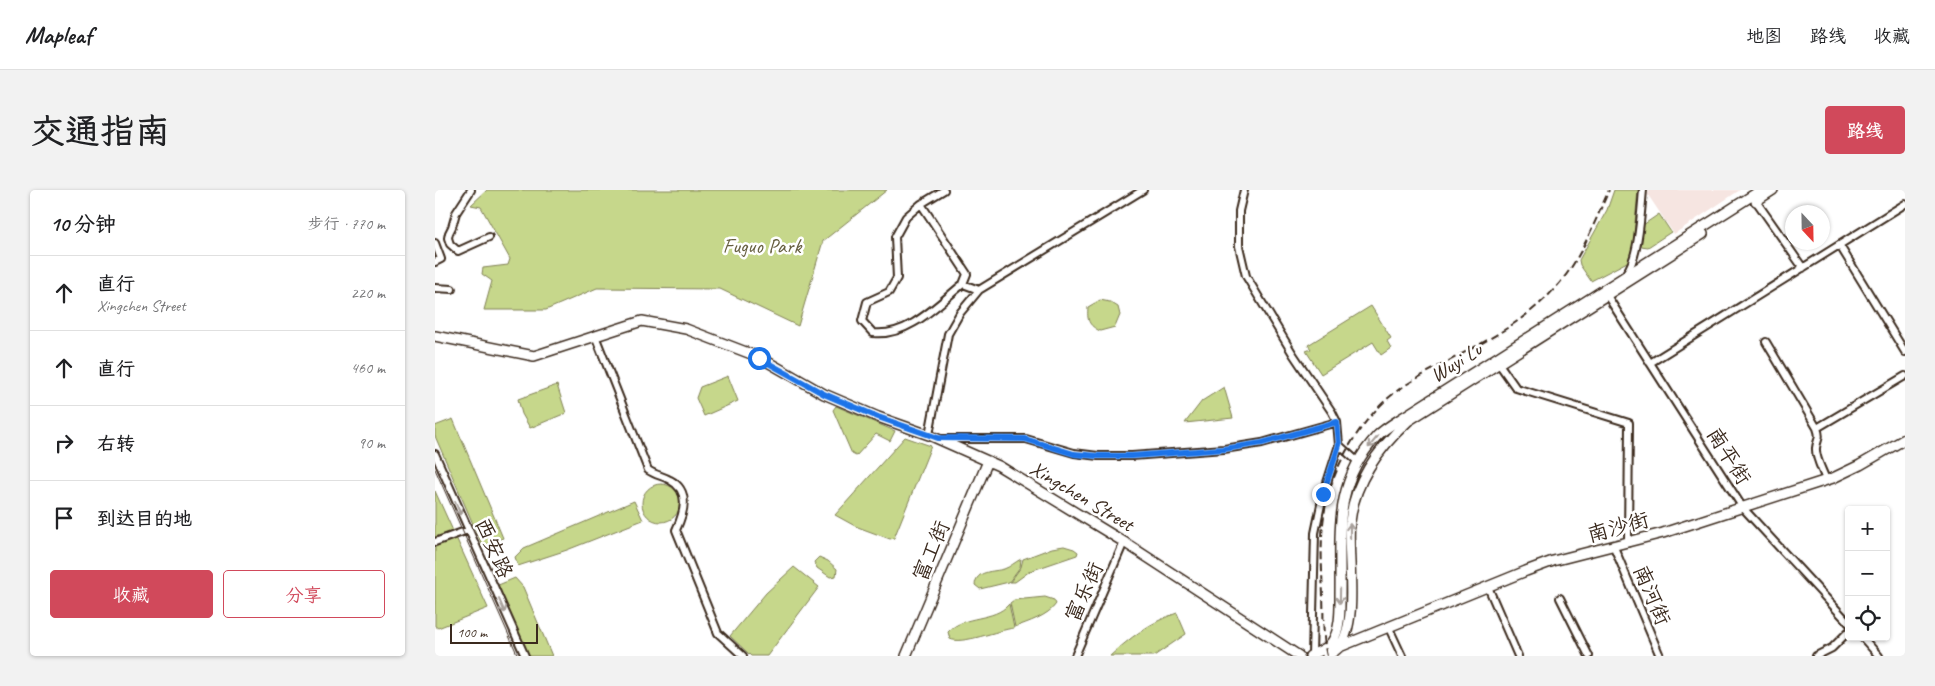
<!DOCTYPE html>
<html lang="zh">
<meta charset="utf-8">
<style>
:root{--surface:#fff;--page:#f2f2f2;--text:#202124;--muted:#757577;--line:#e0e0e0;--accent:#d1495b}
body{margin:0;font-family:Caveat,"LXGW WenKai TC",sans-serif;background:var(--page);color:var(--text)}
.controls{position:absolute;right:15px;bottom:15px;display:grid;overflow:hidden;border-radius:5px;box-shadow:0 1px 4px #0004}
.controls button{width:45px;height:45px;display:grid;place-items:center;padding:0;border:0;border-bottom:1px solid var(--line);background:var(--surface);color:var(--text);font:25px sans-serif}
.compass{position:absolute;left:1350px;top:15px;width:45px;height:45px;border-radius:50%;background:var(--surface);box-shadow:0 1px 4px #0004;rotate:158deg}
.scale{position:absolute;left:15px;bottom:12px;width:88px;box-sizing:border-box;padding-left:5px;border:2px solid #3b2a1e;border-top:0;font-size:14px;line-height:18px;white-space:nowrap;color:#3b2a1e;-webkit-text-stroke:4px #fff;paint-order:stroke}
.stop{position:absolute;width:15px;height:15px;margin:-11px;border:4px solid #1a73e8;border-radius:50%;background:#fff}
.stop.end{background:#1a73e8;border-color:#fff;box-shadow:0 1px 5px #0008}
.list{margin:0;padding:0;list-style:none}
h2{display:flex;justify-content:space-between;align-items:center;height:65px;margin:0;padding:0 20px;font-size:21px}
h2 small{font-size:16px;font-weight:400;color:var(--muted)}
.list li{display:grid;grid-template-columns:32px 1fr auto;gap:15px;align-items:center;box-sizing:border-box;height:75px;padding:0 20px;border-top:1px solid var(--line)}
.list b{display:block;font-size:19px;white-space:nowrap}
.list p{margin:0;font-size:16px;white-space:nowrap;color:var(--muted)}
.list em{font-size:16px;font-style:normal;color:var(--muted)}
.actions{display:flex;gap:10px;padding:15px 20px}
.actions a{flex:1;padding:11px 0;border:1px solid var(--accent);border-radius:5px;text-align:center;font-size:18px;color:var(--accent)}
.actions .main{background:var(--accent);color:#fff}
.icon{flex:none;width:28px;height:28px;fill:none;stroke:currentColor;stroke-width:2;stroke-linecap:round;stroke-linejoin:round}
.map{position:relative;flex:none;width:1470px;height:466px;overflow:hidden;border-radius:5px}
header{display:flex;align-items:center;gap:30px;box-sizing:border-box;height:70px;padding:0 25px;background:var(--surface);border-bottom:1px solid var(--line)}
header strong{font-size:24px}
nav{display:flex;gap:28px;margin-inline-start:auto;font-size:18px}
.intro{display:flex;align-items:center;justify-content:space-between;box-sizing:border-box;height:120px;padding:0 30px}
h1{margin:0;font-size:35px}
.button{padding:12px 22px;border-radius:5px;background:var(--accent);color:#fff;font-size:18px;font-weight:700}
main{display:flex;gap:30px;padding:0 30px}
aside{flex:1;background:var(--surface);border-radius:5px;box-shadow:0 1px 4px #0004}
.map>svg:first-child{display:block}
.built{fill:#f6e5e1}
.green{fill:#c6d78b;stroke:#808054}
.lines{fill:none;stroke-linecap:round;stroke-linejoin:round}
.street-casing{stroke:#3b2a1e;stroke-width:10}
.secondary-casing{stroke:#3b2a1e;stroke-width:12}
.street{stroke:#fff;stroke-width:6}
.secondary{stroke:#fff;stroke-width:9}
.tram{stroke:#3b2a1e;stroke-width:1}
.rail{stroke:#3b2a1e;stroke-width:2;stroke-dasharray:8 4;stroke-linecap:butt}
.oneway{stroke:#a79f9a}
.route{stroke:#1a73e8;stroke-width:6}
.labels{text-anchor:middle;stroke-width:5;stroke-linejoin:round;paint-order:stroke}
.park-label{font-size:21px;fill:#655e3f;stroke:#fff}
.street-label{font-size:21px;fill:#3b2a1e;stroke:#fff}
</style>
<header>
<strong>Mapleaf</strong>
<nav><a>地图</a><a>路线</a><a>收藏</a></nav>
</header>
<div class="intro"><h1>交通指南</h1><a class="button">路线</a></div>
<main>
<aside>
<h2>10 分钟<small>步行 · 770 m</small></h2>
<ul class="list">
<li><svg class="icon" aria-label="ahead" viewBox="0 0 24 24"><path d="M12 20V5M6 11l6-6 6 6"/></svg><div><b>直行</b><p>Xingchen Street</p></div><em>220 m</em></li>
<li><svg class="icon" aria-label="ahead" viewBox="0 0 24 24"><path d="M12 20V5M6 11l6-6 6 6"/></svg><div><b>直行</b></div><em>460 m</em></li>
<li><svg class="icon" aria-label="right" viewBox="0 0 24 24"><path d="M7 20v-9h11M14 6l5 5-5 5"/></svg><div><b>右转</b></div><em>90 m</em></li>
<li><svg class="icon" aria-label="arrive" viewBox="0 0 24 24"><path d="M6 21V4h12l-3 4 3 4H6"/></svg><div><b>到达目的地</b></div></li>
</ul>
<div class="actions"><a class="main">收藏</a><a>分享</a></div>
</aside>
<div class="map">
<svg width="1470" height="466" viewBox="0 0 1470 466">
<rect width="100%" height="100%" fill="#fff"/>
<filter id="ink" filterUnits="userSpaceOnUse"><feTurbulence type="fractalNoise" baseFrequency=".02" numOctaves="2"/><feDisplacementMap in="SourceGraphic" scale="10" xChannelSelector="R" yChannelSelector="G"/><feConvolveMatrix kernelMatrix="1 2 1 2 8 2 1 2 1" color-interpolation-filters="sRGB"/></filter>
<g filter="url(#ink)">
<path class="built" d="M1214,0h91l-66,44 -26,-39z"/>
<path class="green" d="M52,0h400l-64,51 -25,85 -78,-37 -123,-1 -51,22h-62l8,-29 -10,-7 1,-6 25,-3 2,-6 -29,-52 -10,-2z
M1179,0h24l-6,66 -3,5 -38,20 -11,-16 -1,-5 28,-50z
M1224,24l12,18 -23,15 -7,-1 2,-21z
M665,110l10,2 8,5 2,8 -5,12 -15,4c-12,-6 -13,-11 -12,-24z
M936,116l20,32 -4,3 4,7 -10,7 -8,-13 -52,32 -15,-23 5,-2 -3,-4z
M293,186l10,25 -34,15 -8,-18 4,-11z
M122,195l9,28 -36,15 -8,-14 -4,-15z
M789,197l9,31 -48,5 17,-22z
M401,216l59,25 -5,10 -14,-7 -20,22 -4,-2 -19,-44z
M18,229l50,119 -20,9 -48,-111v-10z
M470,247l26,9 -37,92 -4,1 -35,-13 -20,-11z
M207 313a19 19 0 1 1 38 0a19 19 0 1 1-38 0Z
M0,301l53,117 -50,20 -3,-2z
M199,311l9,19 -76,30 -49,16 -3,-9 9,-9z
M629,356l10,3 4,3 -1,3 -47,16 -15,11h-5l11,-15 2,-8 29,-11z
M384,367l9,4 9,8 -1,7 -6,1 -13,-9 -3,-6z
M586,369l-1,8 -11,15 -29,7 -5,-4c1,-15 18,-13 29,-16 6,-2 11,-7 17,-10z
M359,377l25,20 -52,69h-16l-21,-20 36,-43z
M80,388l8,9 29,69h-26l-30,-70z
M610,407l9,3 2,4c-8,12 -28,18 -41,23l-5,-24 4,-3z
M574,414l5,24c-16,2 -52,17 -64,11l-2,-7c16,-18 46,-10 61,-28z
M742,423l9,21 -32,22h-44c20,-18 40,-34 67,-43z"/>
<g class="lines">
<defs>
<path id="street" d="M36,0l-15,23 -4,14 -3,6 -1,5 2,6 8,7 31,-14
M509,0l-23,14 -15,13 -11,20 2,41 -8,14 -22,10 -5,19 11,12c35,4 64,-28 90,-49l16,6
M809,0l-5,21v35l7,30 47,78 39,58 5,10 2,23 19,17
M1321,11l47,67
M486,14l46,70 -4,10
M0,53l6,16 -6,3
M1405,56l65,106
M1191,83c13,-15 15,-62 17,-83
M0,98l17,1
M1171,104l137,214 106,115
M161,148l52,132c7,5 15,6 22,10 21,11 14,33 6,50l42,103 25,23
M1331,152l51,86c4,11 0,11 -1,20 -1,10 7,23 10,32
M1062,171l19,27 113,35 -1,120
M1215,173l255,-159
M1382,238l88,-52
M494,245l19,-101 12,-21 19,-23 164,-100
M504,249h87l48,14 24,3h34l92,-7 38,-6 75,-21
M0,264l90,202
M0,352l33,-12
M1179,357l46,109
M1053,397l30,69
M1125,408l29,58
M954,438l13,28
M1427,447l17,19
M877,465l3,-122 8,-38 16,-50
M640,466l49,-114
M1381,466l16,-8 17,-17"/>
<path id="secondary" d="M1321,11l17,-11
M0,146l99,20 108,-35 44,8 73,28 65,37 54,23 51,18 70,31 125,76 175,114
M902,458l189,-77 27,-10 110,-28 170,-55 27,-13 45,-26
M471,466l82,-195
M875,466c8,-5 17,-6 22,-14 9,-13 8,-34 8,-48 1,-61 -8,-109 37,-158 8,-8 19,-14 28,-20l356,-226
M892,466c4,-3 9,-5 12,-9 21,-26 7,-93 11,-125 4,-40 30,-75 58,-101l295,-187"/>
</defs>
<use href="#street" class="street-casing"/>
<use href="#secondary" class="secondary-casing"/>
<use href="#street" class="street"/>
<use href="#secondary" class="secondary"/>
<path class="tram" d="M0,279l83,187"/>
<path class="rail" d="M892,466c-5,-19 -3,-41 -4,-60 -1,-27 -3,-53 1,-80 6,-49 42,-108 85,-133 51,-31 108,-51 148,-97 23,-25 38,-65 52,-96"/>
</g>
<defs><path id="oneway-shaft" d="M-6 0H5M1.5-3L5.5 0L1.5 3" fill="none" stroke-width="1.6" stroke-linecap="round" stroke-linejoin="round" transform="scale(1.25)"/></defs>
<g class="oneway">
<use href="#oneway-shaft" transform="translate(938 252) rotate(130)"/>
<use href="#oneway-shaft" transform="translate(23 318) rotate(67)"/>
<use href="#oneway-shaft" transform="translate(915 341) rotate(-91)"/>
<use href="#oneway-shaft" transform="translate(905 406) rotate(91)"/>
<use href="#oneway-shaft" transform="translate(67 416) rotate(66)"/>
</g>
</g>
<g class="lines" filter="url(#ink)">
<path class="route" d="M324,168l65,36 54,23 60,21 87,1 49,15 24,2h34l92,-7 38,-6 75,-21 2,23 -16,49"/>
</g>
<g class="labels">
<g class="park-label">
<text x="327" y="63">Fuguo Park</text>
</g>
<g class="street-label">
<text transform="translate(1021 172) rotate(-32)" y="7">Wuyi Lu</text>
<text transform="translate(1294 266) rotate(58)" y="7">南平街</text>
<text transform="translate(647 306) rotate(31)" y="7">Xingchen Street</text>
<text transform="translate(1183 337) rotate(-15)" y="7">南沙街</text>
<text transform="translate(59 358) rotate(66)" y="7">西安路</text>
<text transform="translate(496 361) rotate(-67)" y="7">富工街</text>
<text transform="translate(649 402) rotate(-66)" y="7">富乐街</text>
<text transform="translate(1217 405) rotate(67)" y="7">南河街</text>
</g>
</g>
</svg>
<div class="controls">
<button>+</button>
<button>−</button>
<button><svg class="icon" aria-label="locate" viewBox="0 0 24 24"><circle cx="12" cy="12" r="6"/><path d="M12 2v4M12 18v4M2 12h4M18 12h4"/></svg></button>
</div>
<svg class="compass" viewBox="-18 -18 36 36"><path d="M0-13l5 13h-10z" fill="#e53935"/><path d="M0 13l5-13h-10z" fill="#757577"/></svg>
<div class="scale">100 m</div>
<div class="stop" style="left:324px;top:168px"></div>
<div class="stop end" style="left:888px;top:304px"></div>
</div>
</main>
